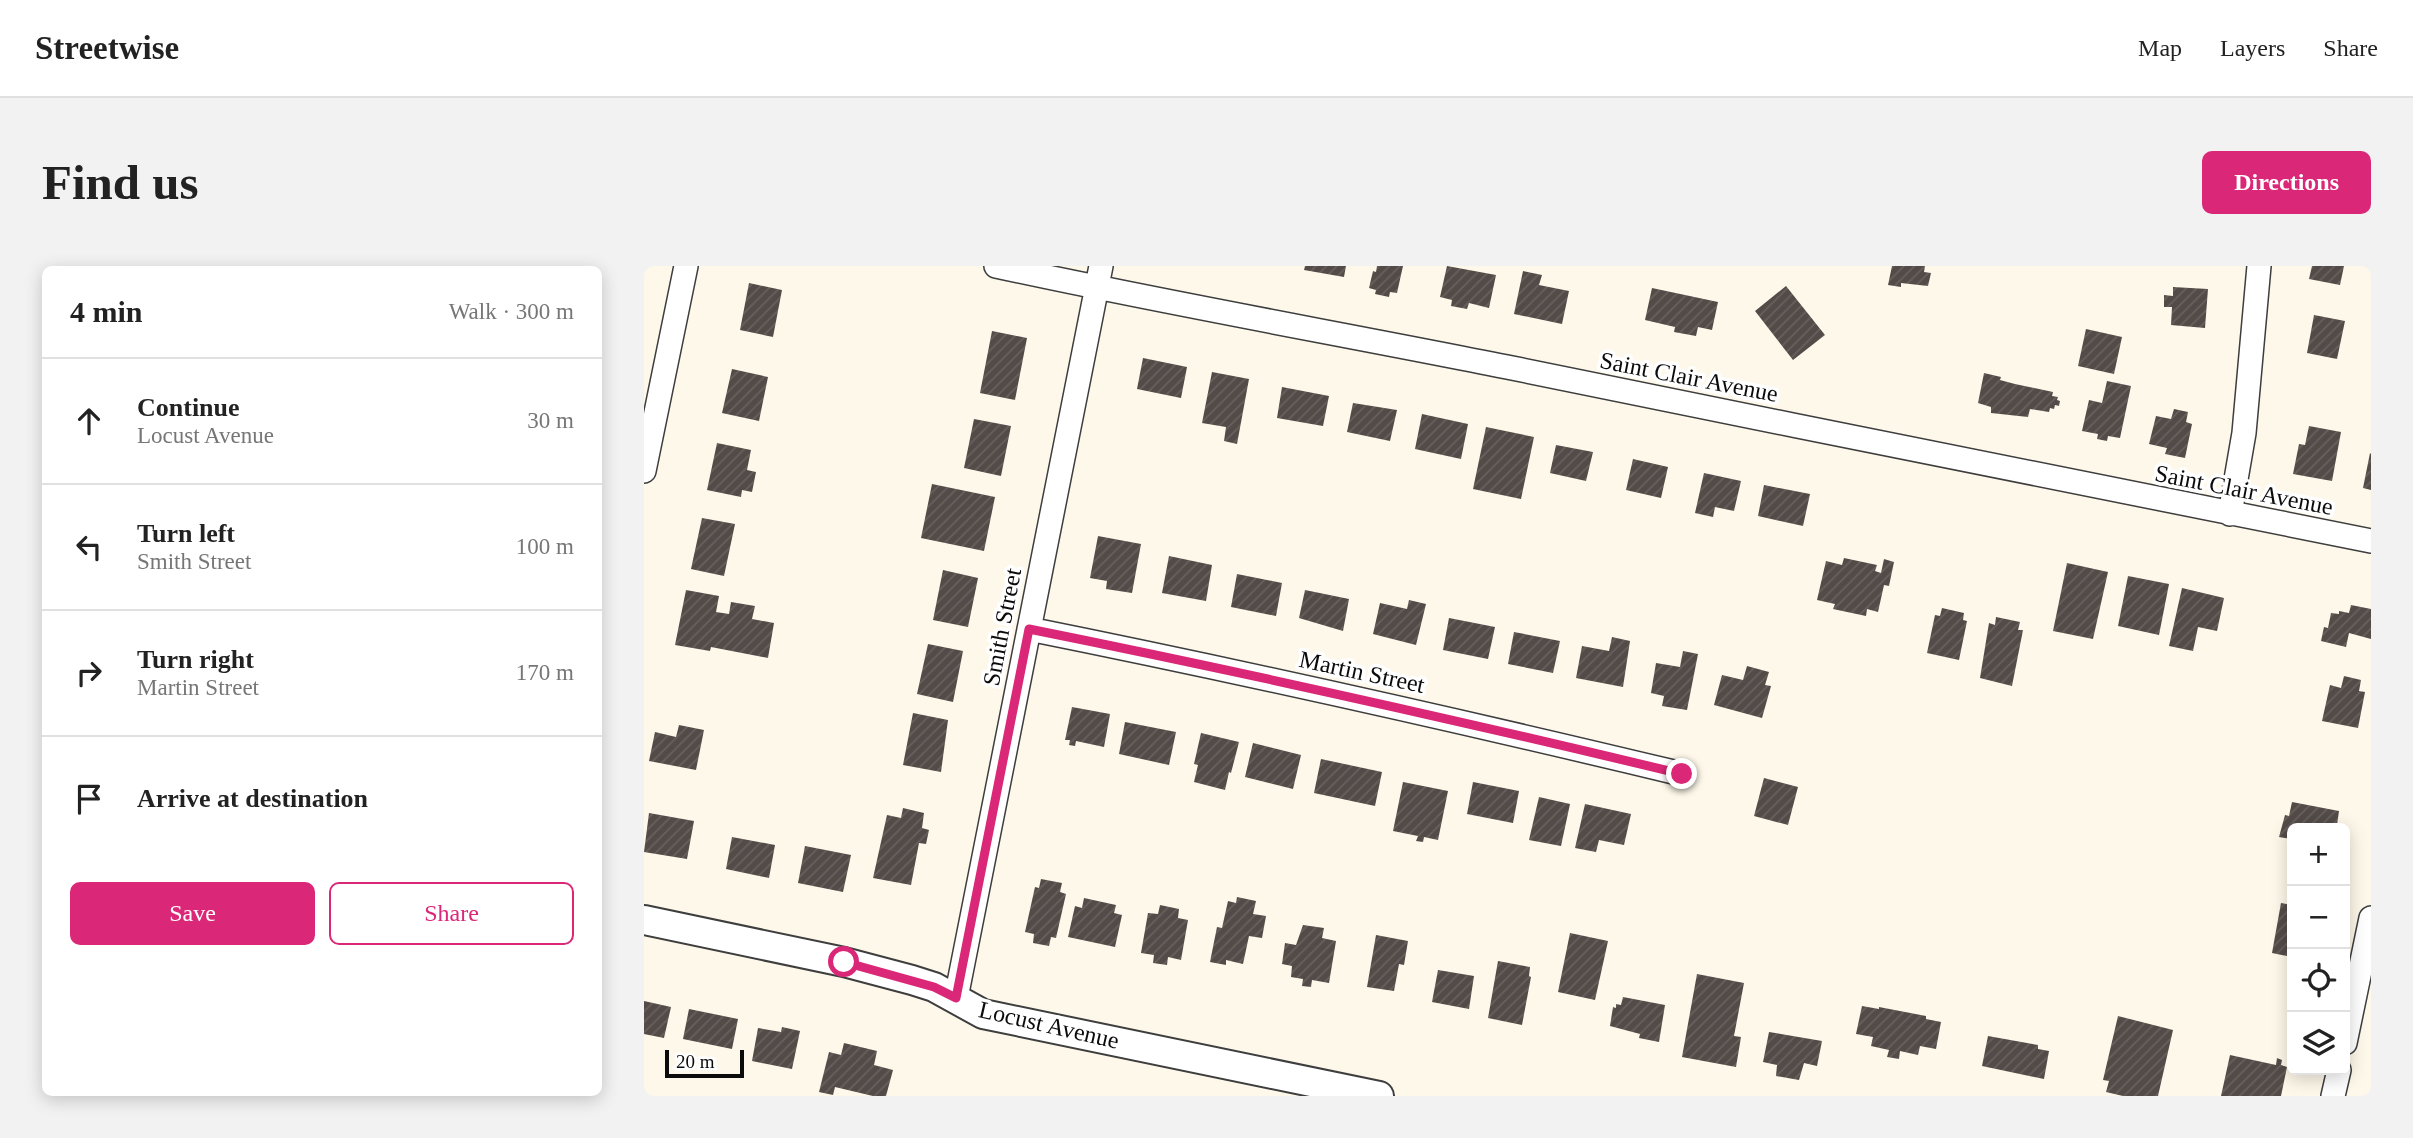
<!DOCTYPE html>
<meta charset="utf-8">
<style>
:root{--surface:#fff;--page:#f2f2f2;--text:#222;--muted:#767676;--line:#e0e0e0;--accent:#db2777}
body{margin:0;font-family:Georgia,serif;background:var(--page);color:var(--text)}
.controls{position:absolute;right:21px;bottom:21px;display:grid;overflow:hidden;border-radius:10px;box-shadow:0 4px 18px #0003}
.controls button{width:63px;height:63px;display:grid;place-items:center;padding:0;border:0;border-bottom:2px solid var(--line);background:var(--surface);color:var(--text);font:35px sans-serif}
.scale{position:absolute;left:21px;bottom:18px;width:79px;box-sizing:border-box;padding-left:7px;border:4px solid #0b0b0b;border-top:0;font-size:19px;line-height:24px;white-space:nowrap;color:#0b0b0b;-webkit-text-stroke:5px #fff;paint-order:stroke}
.stop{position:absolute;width:21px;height:21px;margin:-16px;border:5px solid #db2777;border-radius:50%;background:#fff}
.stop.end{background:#db2777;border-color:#fff;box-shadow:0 2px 7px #0008}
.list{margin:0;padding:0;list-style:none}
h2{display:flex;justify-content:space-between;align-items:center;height:91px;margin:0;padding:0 28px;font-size:30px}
h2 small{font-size:23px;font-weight:400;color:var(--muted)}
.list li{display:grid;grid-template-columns:46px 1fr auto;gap:21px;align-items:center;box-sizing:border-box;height:126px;padding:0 28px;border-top:2px solid var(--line)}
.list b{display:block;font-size:26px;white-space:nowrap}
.list p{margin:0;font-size:23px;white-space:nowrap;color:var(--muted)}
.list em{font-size:23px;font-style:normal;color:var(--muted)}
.actions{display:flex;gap:14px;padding:21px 28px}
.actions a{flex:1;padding:16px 0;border:2px solid var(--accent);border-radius:10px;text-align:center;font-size:24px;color:var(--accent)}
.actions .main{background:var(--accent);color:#fff}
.icon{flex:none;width:38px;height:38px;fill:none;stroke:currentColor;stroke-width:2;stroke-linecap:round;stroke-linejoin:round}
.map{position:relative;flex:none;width:1727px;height:830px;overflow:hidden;border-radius:10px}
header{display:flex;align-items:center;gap:42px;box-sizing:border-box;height:98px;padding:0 35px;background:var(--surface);border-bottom:2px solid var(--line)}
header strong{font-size:33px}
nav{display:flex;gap:38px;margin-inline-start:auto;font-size:24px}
.intro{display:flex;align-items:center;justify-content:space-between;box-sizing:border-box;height:168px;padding:0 42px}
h1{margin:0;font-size:49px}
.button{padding:18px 32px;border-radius:10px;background:var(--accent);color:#fff;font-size:24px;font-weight:700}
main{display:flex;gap:42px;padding:0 42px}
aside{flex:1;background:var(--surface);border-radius:10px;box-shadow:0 4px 18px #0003}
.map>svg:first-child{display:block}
.building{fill:url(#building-hatch)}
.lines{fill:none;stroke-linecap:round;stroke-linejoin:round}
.minor-casing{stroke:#3e3e3e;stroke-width:26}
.tertiary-casing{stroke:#3e3e3e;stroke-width:32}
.minor{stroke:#fff;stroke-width:23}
.tertiary{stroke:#fff;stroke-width:28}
.route{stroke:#db2777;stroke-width:9}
.labels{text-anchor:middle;stroke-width:7;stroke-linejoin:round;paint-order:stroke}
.street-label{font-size:24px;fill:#0b0b0b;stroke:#fff}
</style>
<header>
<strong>Streetwise</strong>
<nav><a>Map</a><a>Layers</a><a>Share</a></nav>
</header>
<div class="intro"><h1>Find us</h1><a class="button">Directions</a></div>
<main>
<aside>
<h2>4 min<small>Walk · 300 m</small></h2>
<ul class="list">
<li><svg class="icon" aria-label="ahead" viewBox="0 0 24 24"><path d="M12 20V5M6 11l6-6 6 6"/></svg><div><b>Continue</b><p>Locust Avenue</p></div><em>30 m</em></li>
<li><svg class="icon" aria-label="left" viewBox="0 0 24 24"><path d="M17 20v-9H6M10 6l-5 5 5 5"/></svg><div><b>Turn left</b><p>Smith Street</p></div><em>100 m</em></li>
<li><svg class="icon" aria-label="right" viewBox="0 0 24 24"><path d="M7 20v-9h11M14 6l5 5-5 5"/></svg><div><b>Turn right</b><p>Martin Street</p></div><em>170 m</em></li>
<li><svg class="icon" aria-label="arrive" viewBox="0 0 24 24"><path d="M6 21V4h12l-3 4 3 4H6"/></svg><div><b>Arrive at destination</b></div></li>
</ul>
<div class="actions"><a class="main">Save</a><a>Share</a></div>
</aside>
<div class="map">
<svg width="1727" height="830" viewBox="0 0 1727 830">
<defs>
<pattern id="building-hatch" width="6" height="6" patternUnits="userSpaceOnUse" patternTransform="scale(1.75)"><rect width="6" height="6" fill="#534b48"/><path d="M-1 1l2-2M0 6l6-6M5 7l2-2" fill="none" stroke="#67605e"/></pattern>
</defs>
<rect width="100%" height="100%" fill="#fef8ea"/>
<path class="building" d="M661,0h41l-2,11 -40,-7z
M733,0h26l-6,27 -7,-1 -1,5 -14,-3 1,-4 -7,-2 4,-17 3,1z
M803,0l49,9 -7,33 -20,-5 -2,6 -16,-3 1,-6 -12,-3z
M1248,0h33l-1,6 7,1 -3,13 -27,-3v4l-13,-2z
M1668,0h32l-4,19 -31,-6z
M879,5l19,4 -3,10 30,6 -7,33 -48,-10z
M105,17l33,7 -9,47 -33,-7z
M1142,20l39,49 -32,25 -38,-49z
M1529,21l35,2 -3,39 -34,-3 1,-18h-8v-12l9,1z
M1008,22l66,14 -6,28 -14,-3 -2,9 -22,-4 1,-5 -30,-7z
M1670,49l31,6 -8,38 -30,-6z
M1442,63l36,8 -8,37 -36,-8z
M348,65l35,7 -12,62 -35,-7z
M499,92l44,9 -6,31 -44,-9z
M88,103l36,8 -9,44 -37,-8z
M568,106l37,7 -12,65 -13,-3 2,-14 -24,-4z
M1340,107l17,4 -1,3 15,4 38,8 -1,4 6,1 -1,3 3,1 -1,5 -4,-1 -1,4 -4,-1 -1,4 -19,-3 -2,8 -37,-4v-6l-13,-4z
M1463,115l24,5 -11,52 -12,-2 -1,5 -10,-2 1,-5 -16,-3 7,-31 13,3z
M638,121l47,9 -6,30 -46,-8z
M709,137l44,7 -7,31 -43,-9z
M1530,143l14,3 -2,10 6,2 -7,34 -20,-4 2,-6 -18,-4 7,-28 15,3z
M778,148l46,10 -7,35 -46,-10z
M330,153l37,7 -10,50 -37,-8z
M1665,160l32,6 -9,49 -39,-7 6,-30 6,1z
M842,161l48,10 -13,62 -48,-10z
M73,177l34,7 -4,20 9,2 -4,20 -10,-2 -1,7 -34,-7z
M912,179l37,7 -7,29 -36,-8z
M1726,187l1,1v36l-8,-2z
M989,193l35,8 -7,31 -35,-8z
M1060,207l37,8 -7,30 -19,-4 -2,10 -18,-4z
M288,218l63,13 -11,54 -63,-13z
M1120,219l46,9 -7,32 -45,-10z
M58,252l33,6 -11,52 -33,-7z
M454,270l43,8 -9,49 -26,-4 1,-8 -17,-3z
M525,290l43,9 -6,36 -44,-8z
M1200,292l33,7 -2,6 6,2 3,-14 10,3 -5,24 -5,-1 -6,27 -11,-3 -1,7 -33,-7 2,-5 -18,-4 9,-39 16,4z
M1423,297l41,9 -15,67 -40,-8z
M299,304l35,8 -10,49 -35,-7z
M593,308l45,9 -6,33 -45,-9z
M1484,310l41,8 -10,51 -41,-9z
M1538,322l42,10 -7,33 -19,-4 -5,24 -24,-5z
M42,324l33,6 -3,16 13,2 2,-12 24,4 -3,13 22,4 -6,35 -57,-11 -1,4 -35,-6z
M661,324l44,9 -6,32 -44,-13z
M765,334l17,4 -10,41 -43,-11 7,-31 27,6z
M1707,339l20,4v30l-22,-6 -3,14 -25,-6 3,-14 4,1 3,-15 8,1v-3l10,2z
M1298,342l22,5 -1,7 4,1 -8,39 -32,-7 8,-38 5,1z
M1352,351l24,5 -2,8h5l-11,56 -32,-8 9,-55 6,2z
M805,352l46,9 -7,32 -45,-9z
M870,366l46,9 -7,32 -45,-9z
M968,371l18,4 -7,46 -47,-9 6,-32 27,5z
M284,378l35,7 -10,51 -36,-8z
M1039,385l15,3 -11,56 -25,-4 2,-10 -13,-3 5,-30 24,4z
M1103,400l22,6 -4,13 6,1 -9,32 -48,-13 8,-30 21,5z
M1700,410l17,4 -2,11 6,1 -7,36 -36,-7 8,-36 11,3z
M428,441l38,7 -6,33 -28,-6 -1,5 -6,-1 1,-5h-5z
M269,447l35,7 -7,52 -38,-7z
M481,456l51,10 -7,33 -50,-11z
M35,459l25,5 -8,40 -47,-9 6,-29 21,5z
M557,467l38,9 -8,31 -2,-1 -4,18 -31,-8 4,-17 -4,-1z
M609,477l48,12 -8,34 -48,-12z
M677,493l61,13 -7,34 -61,-13z
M1120,512l34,9 -10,38 -34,-9z
M759,516l45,9 -10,49 -14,-3 -1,5 -7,-1 2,-5 -25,-5z
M829,516l46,9 -6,32 -46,-9z
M895,531l31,7 -9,42 -32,-6z
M1648,536l47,9 -2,14 8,3h-53v11l-13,-2 6,-22 4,1z
M941,538l46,10 -7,31 -25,-5 -3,12 -21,-4z
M259,542l21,5 -2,15 7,2 -3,14 -7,-1 -8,42 -38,-7 14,-63 14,3z
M5,547l45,8 -7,38 -43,-7z
M88,571l43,8 -6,33 -43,-9z
M161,580l46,9 -8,37 -45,-9z
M397,613l21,4 -2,9 6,2 -10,44 -5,-1 -2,9 -16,-3 1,-9 -9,-2 10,-45 4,1z
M593,631l19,4 -3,13 13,2 -4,22 -13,-2 -6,28 -17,-4v5l-16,-3 7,-35 5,1 6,-27 8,2z
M440,632l32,7 -2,8 8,2 -7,32 -47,-10 7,-31 7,2z
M1637,637l11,2v52l-20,-4z
M516,639l19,4 -1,9 10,2 -7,40 -13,-3 -1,8 -14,-2 1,-8 -13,-2 7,-40 10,1z
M659,659l21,3 -2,10 14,3 -7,42 -17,-3 -1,7 -9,-1 1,-7 -12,-2 1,-11 -10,-2 3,-21 11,2z
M926,667l38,8 -13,59 -37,-8z
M732,669l32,6 -4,24 -5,-1 -5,27 -27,-4z
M854,695l32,6 -1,9 2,1 -9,48 -34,-7z
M794,704l36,6 -5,33 -37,-7z
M1053,708l47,9 -10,53 7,1 -5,30 -54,-10z
M979,731l42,8 -6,37 -20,-4 1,-4 -30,-8 3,-19 3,1v-4l5,1z
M0,735l27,6 -7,31 -20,-4z
M1218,740l17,3v-2l47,9v3l15,3 -5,27 -16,-3 -2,9 -18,-4 -1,8 -12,-2 2,-7 -18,-4 2,-9 -17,-3z
M45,743l49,10 -6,30 -49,-10z
M1474,750l55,14 -15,66h-35l-17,-4 3,-11 -6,-1z
M138,761l18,4 -8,38 -40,-8 6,-33 23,4z
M1125,766l53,9 -5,25 -13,-3 -5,17 -23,-4 1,-11 -14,-3z
M1344,770l50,9v4l11,2 -5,28 -62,-13z
M200,777l33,8 -3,14 19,5 -7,26h-13l-38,-9 -2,8 -14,-3 10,-40 12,3z
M1586,789l46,10 1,-7 5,2 -1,5 6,2 -6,29h-60z"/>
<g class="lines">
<defs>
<path id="minor" d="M352,0c169,37 341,67 511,101 288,58 576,118 864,174
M0,205l42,-205
M1586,248l14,-81 15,-167
M385,363c219,44 436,93 653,145
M312,732l145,-732
M1701,777l26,-125
M1689,830l6,-26"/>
<path id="tertiary" d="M0,654l200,42 68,18 22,7 49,27 396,82"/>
</defs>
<use href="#minor" class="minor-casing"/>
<use href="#tertiary" class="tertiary-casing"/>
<use href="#minor" class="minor"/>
<use href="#tertiary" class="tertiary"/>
</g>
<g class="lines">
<path class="route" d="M200,696l90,25 22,11 73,-369c219,44 436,93 653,145"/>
</g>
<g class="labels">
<g class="street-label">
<text transform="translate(1045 111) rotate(11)" y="8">Saint Clair Avenue</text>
<text transform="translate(1600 224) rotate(11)" y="8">Saint Clair Avenue</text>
<text transform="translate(358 361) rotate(-79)" y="8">Smith Street</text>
<text transform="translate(718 406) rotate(12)" y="8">Martin Street</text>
<text transform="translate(405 759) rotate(13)" y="8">Locust Avenue</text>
</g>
</g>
</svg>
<div class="controls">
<button>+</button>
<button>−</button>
<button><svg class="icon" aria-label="locate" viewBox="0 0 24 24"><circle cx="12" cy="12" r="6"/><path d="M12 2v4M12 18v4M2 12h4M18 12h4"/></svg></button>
<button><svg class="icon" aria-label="layers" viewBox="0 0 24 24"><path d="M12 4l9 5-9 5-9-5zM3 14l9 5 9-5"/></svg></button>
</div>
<div class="scale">20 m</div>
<div class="stop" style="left:200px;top:696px"></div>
<div class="stop end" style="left:1038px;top:508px"></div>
</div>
</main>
